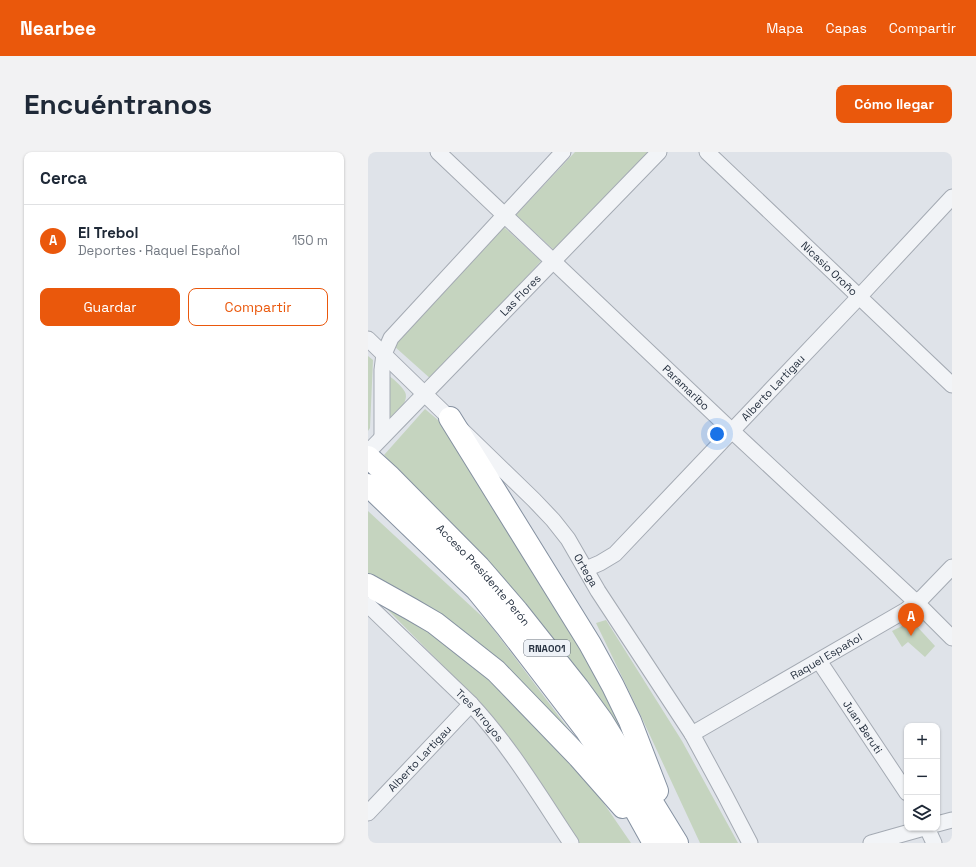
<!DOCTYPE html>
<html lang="es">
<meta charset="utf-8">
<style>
:root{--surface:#fff;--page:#f2f2f3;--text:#1f2937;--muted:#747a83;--line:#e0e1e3;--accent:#ea580c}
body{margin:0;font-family:"Space Grotesk",sans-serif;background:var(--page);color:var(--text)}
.controls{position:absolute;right:12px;bottom:12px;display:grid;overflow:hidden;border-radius:8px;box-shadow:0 1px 3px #0004}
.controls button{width:36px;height:36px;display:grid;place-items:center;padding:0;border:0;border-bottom:1px solid var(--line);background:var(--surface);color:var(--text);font:20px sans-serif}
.you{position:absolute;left:349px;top:282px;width:14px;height:14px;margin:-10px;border:3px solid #fff;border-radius:50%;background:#1a73e8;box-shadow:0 0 0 6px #1a73e833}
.badge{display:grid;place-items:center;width:26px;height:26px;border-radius:50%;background:var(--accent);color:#fff;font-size:13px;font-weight:700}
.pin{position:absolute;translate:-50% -33px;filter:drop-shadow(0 1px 2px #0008)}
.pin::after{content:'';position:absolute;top:21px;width:14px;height:12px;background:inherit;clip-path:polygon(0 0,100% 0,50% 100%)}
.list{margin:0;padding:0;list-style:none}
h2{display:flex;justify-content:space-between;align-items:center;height:52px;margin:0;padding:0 16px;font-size:17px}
h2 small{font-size:13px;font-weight:400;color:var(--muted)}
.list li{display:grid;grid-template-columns:26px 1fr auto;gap:12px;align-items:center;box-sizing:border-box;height:72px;padding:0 16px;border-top:1px solid var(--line)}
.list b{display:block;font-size:15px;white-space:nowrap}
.list p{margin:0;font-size:13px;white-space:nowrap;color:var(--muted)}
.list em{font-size:13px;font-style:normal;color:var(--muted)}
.actions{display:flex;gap:8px;padding:12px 16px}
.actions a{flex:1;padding:9px 0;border:1px solid var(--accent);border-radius:8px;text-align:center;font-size:14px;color:var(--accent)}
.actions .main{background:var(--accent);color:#fff}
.icon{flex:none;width:22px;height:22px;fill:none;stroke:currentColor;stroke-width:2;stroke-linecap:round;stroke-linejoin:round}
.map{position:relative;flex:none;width:584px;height:691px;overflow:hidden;border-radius:8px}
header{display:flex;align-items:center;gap:24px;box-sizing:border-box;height:56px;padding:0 20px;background:var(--accent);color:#fff}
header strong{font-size:19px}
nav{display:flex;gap:22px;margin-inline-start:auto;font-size:14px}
.intro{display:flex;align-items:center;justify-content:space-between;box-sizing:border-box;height:96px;padding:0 24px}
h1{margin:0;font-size:28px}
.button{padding:10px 18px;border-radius:8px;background:var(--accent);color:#fff;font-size:14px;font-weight:700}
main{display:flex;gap:24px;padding:0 24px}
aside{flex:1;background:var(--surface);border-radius:8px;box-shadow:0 1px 3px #0004}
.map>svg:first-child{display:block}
.green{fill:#c5d4bf}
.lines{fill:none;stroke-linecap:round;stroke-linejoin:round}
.minor-casing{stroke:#a4aab3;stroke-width:17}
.highway-casing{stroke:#8591a1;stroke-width:24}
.minor{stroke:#f2f4f7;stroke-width:15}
.highway{stroke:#fff;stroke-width:22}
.labels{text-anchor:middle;stroke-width:3;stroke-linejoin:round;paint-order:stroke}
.shield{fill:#eef2f7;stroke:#636c78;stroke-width:1}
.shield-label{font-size:10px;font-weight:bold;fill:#273241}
.street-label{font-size:11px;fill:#273241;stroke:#eef2f7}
</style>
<header>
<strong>Nearbee</strong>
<nav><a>Mapa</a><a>Capas</a><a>Compartir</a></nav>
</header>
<div class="intro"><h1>Encuéntranos</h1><a class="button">Cómo llegar</a></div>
<main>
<aside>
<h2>Cerca<small></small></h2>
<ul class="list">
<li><span class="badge">A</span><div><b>El Trebol</b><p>Deportes · Raquel Español</p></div><em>150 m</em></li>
</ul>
<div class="actions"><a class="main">Guardar</a><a>Compartir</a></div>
</aside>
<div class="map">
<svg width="584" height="691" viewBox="0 0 584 691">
<rect width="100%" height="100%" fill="#dfe3e9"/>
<path class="green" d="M207,0h75l-94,100 -40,-37z
M136,75l37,34 -109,119 -38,-34z
M0,204l5,4 -3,68 -2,3z
M19,222c5,4 15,12 18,18 5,10 -11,24 -17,32z
M57,257l32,27 127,213 40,87 -100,-126 -140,-155z
M0,359l120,111 97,129 -162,-146 -55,-31z
M14,452l26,11 83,61 103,113 37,54h-53l-100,-142z
M238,468l76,121 56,102h-38l-60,-129 -44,-91z
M544,469l23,25 -10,11 -17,-15 -6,5 -10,-16z"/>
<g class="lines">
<defs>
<g id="minor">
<path id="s1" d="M70,0l293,278 186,173 35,35"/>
<path id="s2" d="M339,0l245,233"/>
<path id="s3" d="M0,187l166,161 19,20 15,19 30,52 94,143 33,61 25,48"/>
<path d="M14,285v-67l2,-16 7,-16 172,-186"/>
<path id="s4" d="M4,296l287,-296"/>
<path id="s5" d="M218,417l14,-6 15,-9 244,-257 93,-100"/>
<path id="s6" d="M0,453l103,99c39,42 68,91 100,139"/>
<path id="s7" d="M451,509l88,132"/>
<path id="s8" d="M324,582l214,-124 17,-13 29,-30"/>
<path id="s9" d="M0,661l103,-109"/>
<path d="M569,672l15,-4"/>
<path d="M559,676l7,15"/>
<path d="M503,691l53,-15"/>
</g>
<g id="highway">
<path d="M82,266l140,226 23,42 17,35 27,70"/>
<path id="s10" d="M0,305l22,20 89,90 38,44 61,77 24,33 75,122"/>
<path d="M0,333l108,104 31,38 30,39 49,64 23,35 21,35 24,43"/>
<path d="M0,433l43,24 24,14 61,48 83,86 44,50"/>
</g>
</defs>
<use href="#minor" class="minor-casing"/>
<use href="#highway" class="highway-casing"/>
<use href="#minor" class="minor"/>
<use href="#highway" class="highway"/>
</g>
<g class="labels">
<rect class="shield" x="156" y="488" width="46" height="16" rx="3"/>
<g class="shield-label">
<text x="179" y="500">RNA001</text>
</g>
<g class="street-label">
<text dy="4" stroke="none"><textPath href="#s2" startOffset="169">Nicasio Oroño</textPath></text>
<text dy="4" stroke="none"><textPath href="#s4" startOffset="213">Las Flores</textPath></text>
<text dy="4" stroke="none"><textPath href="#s1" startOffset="342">Paramaribo</textPath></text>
<text dy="4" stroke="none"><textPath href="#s5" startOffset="262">Alberto Lartigau</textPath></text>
<text dy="4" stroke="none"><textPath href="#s3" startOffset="319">Ortega</textPath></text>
<text dy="4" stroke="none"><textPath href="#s10" startOffset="165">Acceso Presidente Perón</textPath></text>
<text dy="4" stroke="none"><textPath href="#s8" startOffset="155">Raquel Español</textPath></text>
<text dy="4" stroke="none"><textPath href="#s6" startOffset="157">Tres Arroyos</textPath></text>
<text dy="4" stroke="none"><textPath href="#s7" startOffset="79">Juan Beruti</textPath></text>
<text dy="4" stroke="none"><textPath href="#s9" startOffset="75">Alberto Lartigau</textPath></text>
</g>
</g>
</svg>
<div class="controls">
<button>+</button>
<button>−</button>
<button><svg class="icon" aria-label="layers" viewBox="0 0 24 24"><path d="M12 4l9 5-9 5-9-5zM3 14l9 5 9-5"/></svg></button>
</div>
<div class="you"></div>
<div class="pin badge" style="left:543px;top:484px">A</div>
</div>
</main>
